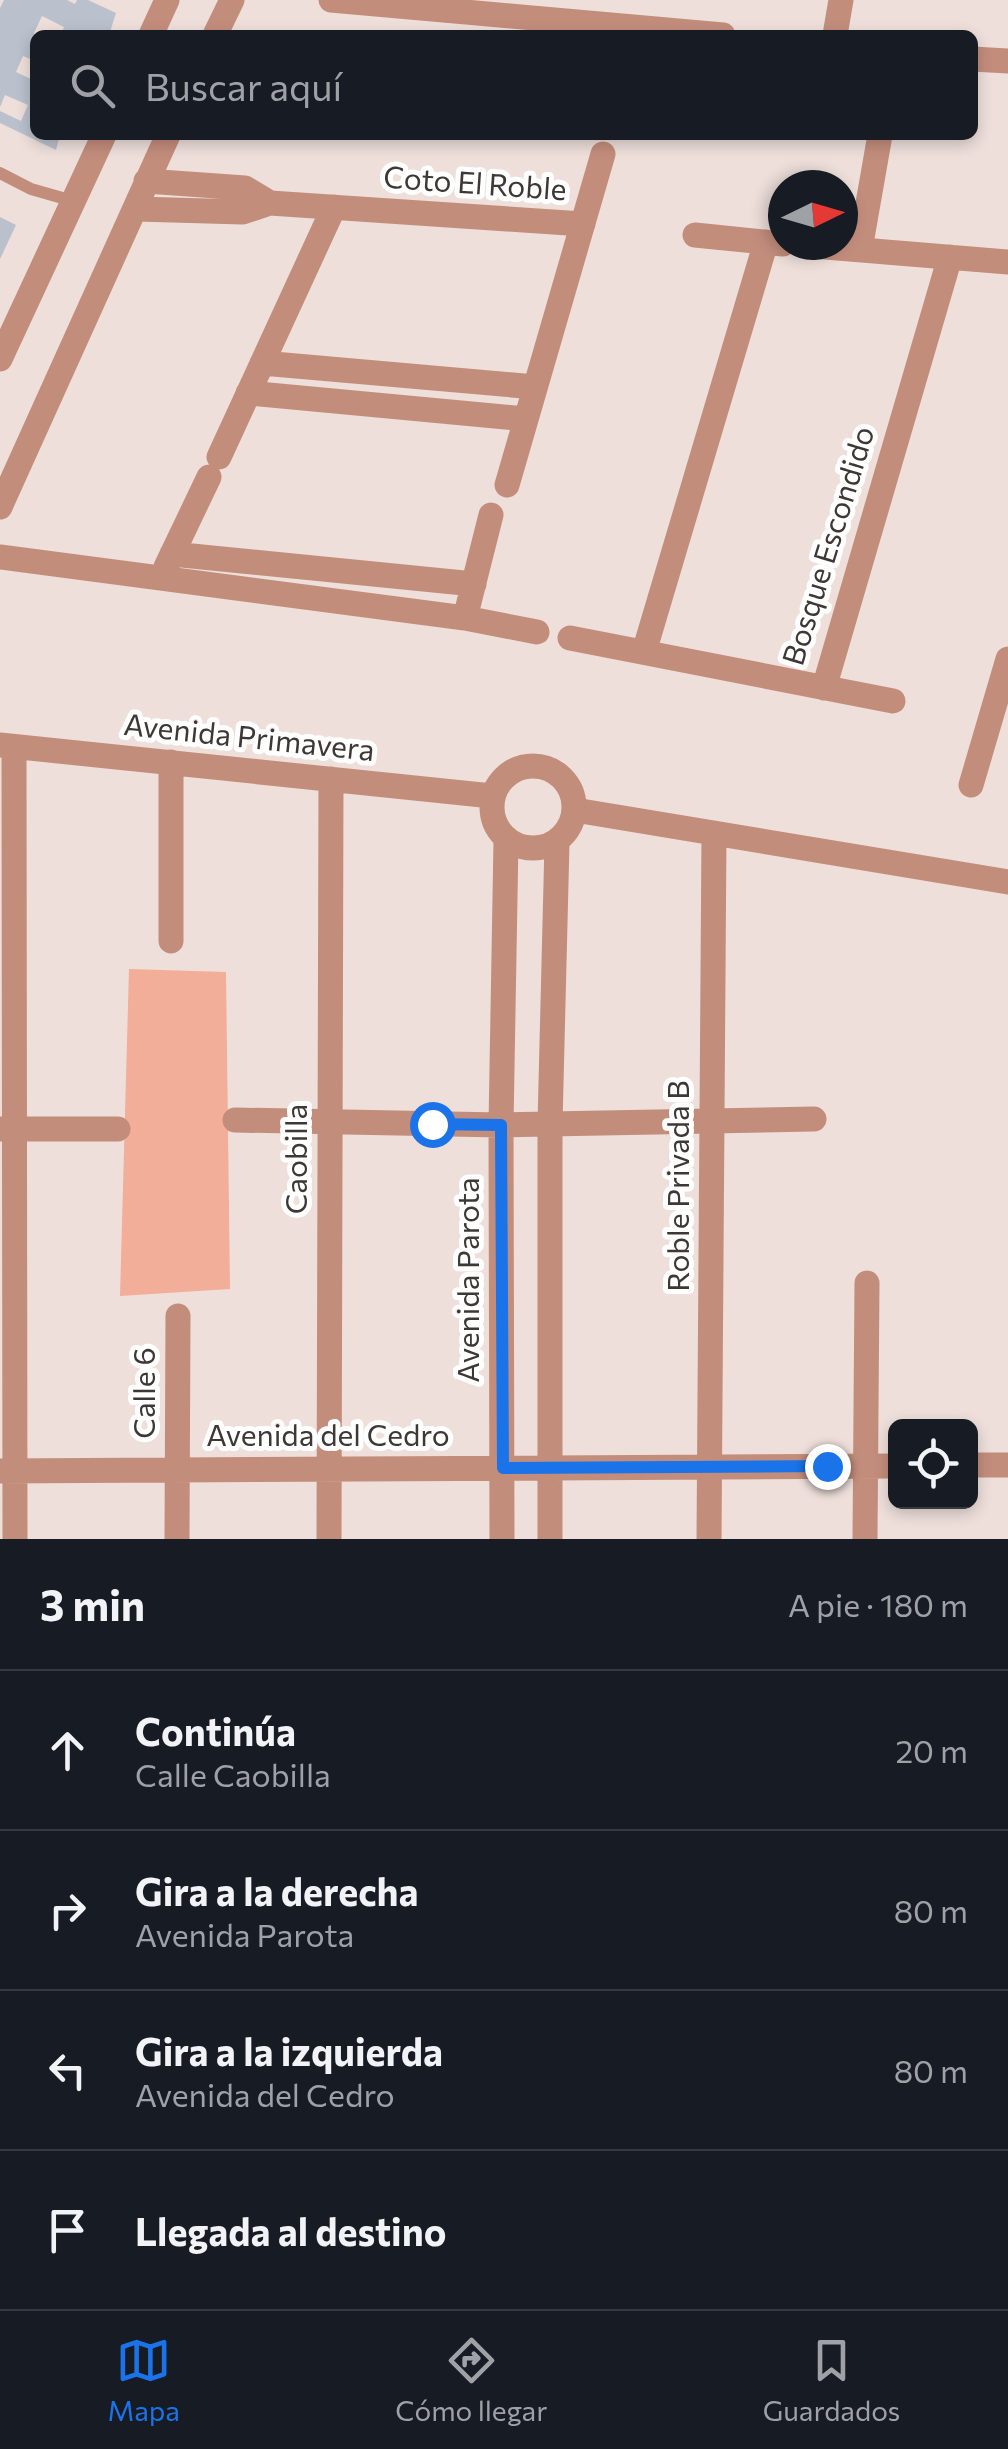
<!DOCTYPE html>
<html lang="es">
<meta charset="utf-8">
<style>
:root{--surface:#171b24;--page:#20242c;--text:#f1f3f6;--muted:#9ea1a6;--line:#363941;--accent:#1a73e8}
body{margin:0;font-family:Commissioner,sans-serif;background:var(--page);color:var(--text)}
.controls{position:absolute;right:30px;bottom:30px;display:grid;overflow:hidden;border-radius:15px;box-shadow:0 5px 15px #0003}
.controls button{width:90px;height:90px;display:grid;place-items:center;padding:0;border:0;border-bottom:2px solid var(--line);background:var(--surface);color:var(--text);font:50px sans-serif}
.compass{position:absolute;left:768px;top:170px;width:90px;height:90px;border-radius:50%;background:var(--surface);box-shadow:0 5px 15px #0003;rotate:85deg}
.stop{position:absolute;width:30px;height:30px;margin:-22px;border:8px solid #1a73e8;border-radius:50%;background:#fff}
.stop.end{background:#1a73e8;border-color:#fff;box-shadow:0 2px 10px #0008}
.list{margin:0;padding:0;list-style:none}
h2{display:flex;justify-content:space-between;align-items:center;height:130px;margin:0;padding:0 40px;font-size:42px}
h2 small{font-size:32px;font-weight:400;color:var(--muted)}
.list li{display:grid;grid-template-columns:65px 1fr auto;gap:30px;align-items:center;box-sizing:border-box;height:160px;padding:0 40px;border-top:2px solid var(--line)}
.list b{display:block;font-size:38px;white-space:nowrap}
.list p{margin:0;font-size:32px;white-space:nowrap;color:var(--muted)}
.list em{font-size:32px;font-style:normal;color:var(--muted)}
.icon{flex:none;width:55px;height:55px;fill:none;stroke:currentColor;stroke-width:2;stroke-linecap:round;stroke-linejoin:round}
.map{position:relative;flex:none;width:1008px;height:1539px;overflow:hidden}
.search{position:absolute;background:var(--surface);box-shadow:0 5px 15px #0003;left:30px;right:30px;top:30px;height:110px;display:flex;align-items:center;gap:25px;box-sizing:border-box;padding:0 35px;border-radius:15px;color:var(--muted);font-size:38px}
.sheet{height:770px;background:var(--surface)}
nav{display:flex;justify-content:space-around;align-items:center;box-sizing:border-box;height:140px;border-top:2px solid var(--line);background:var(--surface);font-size:28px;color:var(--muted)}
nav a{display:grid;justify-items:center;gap:5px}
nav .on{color:var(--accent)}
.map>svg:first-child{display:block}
.green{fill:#f2ae99}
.building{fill:#bac0cc}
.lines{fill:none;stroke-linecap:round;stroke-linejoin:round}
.lane{stroke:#c38d7c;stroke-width:12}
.street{stroke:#c38d7c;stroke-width:25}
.route{stroke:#1a73e8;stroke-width:12}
.labels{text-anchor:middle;stroke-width:10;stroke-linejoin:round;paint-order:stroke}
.street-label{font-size:30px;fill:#3d3735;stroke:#fff}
</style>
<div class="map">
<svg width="1008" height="1539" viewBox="0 0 1008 1539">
<rect width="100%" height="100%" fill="#eedfda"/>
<path class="green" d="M129,969l97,3 4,317 -110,7z"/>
<path class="building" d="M4,0h63l8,4 2,-4h11l28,13 -7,22h-48l3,-8 -22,-11 -8,17 1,28 -12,-5 -7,16 19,9v54h25l-4,15 -56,-27v-12l21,10 7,-16 -23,-10 -5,12v-99z
M0,217l16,8 -16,34z"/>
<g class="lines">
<path class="lane" d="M0,173l31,16 42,12"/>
<path class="street" d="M331,0l392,35
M151,35l16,-35
M215,35l17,-35
M835,35l6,-35
M973,59l35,2
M146,181l99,7 25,15
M136,209l107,3 27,-9 313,21
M695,235l88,9
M801,245l207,17
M860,249l20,-114
M0,359l104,-224
M262,363l273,24
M248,393l278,26
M219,457l115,-250
M507,485l96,-331
M0,507l168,-372
M172,554l302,30
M0,557l465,61 26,-103
M166,567l43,-90
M465,618l72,14
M570,638l323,63
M644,652l122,-410
M824,688l126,-431
M0,745l492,51
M14,747l1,792
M171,762v179
M492 807a41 41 0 1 1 82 0a41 41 0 1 1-82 0Z
M971,785l37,-126
M575,810l433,72
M235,1120l266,5 313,-6
M0,1129h118
M970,1465h38
M0,1471l896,-5
M177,1539l1,-223
M329,1539l2,-760
M502,1539l-1,-414 5,-284
M550,1539v-415l7,-281
M709,1539l5,-706
M865,1539l2,-256"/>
</g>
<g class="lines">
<path class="route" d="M432,1124l69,1 2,343 324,-2"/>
</g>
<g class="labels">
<g class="street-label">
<text transform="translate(475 184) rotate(4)" y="10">Coto El Roble</text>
<text transform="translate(829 546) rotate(-73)" y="10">Bosque Escondido</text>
<text transform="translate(249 738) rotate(6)" y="10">Avenida Primavera</text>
<text transform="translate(297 1159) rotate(-90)" y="10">Caobilla</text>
<text transform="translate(679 1186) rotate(-90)" y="10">Roble Privada B</text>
<text transform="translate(469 1280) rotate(-90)" y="10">Avenida Parota</text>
<text transform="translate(145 1393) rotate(-90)" y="10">Calle 6</text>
<text x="328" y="1446">Avenida del Cedro</text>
</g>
</g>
</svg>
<div class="controls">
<button><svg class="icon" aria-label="locate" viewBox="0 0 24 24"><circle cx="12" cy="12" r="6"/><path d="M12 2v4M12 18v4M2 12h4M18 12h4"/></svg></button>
</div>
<svg class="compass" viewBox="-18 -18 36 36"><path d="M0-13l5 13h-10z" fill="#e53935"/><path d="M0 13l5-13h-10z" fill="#9ea1a6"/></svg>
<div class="stop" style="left:432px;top:1124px"></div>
<div class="stop end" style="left:827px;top:1466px"></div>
<div class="search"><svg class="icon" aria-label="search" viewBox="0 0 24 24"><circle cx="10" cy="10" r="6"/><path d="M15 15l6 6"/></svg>Buscar aquí</div>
</div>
<section class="sheet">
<h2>3 min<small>A pie · 180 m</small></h2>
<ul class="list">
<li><svg class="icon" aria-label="ahead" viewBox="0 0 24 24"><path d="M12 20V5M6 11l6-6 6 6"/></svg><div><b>Continúa</b><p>Calle Caobilla</p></div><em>20 m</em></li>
<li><svg class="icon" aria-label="right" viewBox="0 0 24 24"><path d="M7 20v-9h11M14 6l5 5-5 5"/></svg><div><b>Gira a la derecha</b><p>Avenida Parota</p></div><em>80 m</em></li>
<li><svg class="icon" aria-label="left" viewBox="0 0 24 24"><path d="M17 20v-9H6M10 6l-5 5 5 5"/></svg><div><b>Gira a la izquierda</b><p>Avenida del Cedro</p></div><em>80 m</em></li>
<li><svg class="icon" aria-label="arrive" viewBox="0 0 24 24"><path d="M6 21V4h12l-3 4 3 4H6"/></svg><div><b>Llegada al destino</b></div></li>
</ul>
</section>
<nav>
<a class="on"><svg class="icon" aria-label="map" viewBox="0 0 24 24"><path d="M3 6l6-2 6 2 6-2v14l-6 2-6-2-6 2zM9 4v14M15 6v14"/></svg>Mapa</a>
<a><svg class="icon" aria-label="directions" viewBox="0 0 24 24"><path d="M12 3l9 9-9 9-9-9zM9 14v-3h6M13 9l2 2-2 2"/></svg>Cómo llegar</a>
<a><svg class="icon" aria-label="saved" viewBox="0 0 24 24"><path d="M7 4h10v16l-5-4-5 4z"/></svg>Guardados</a>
</nav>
